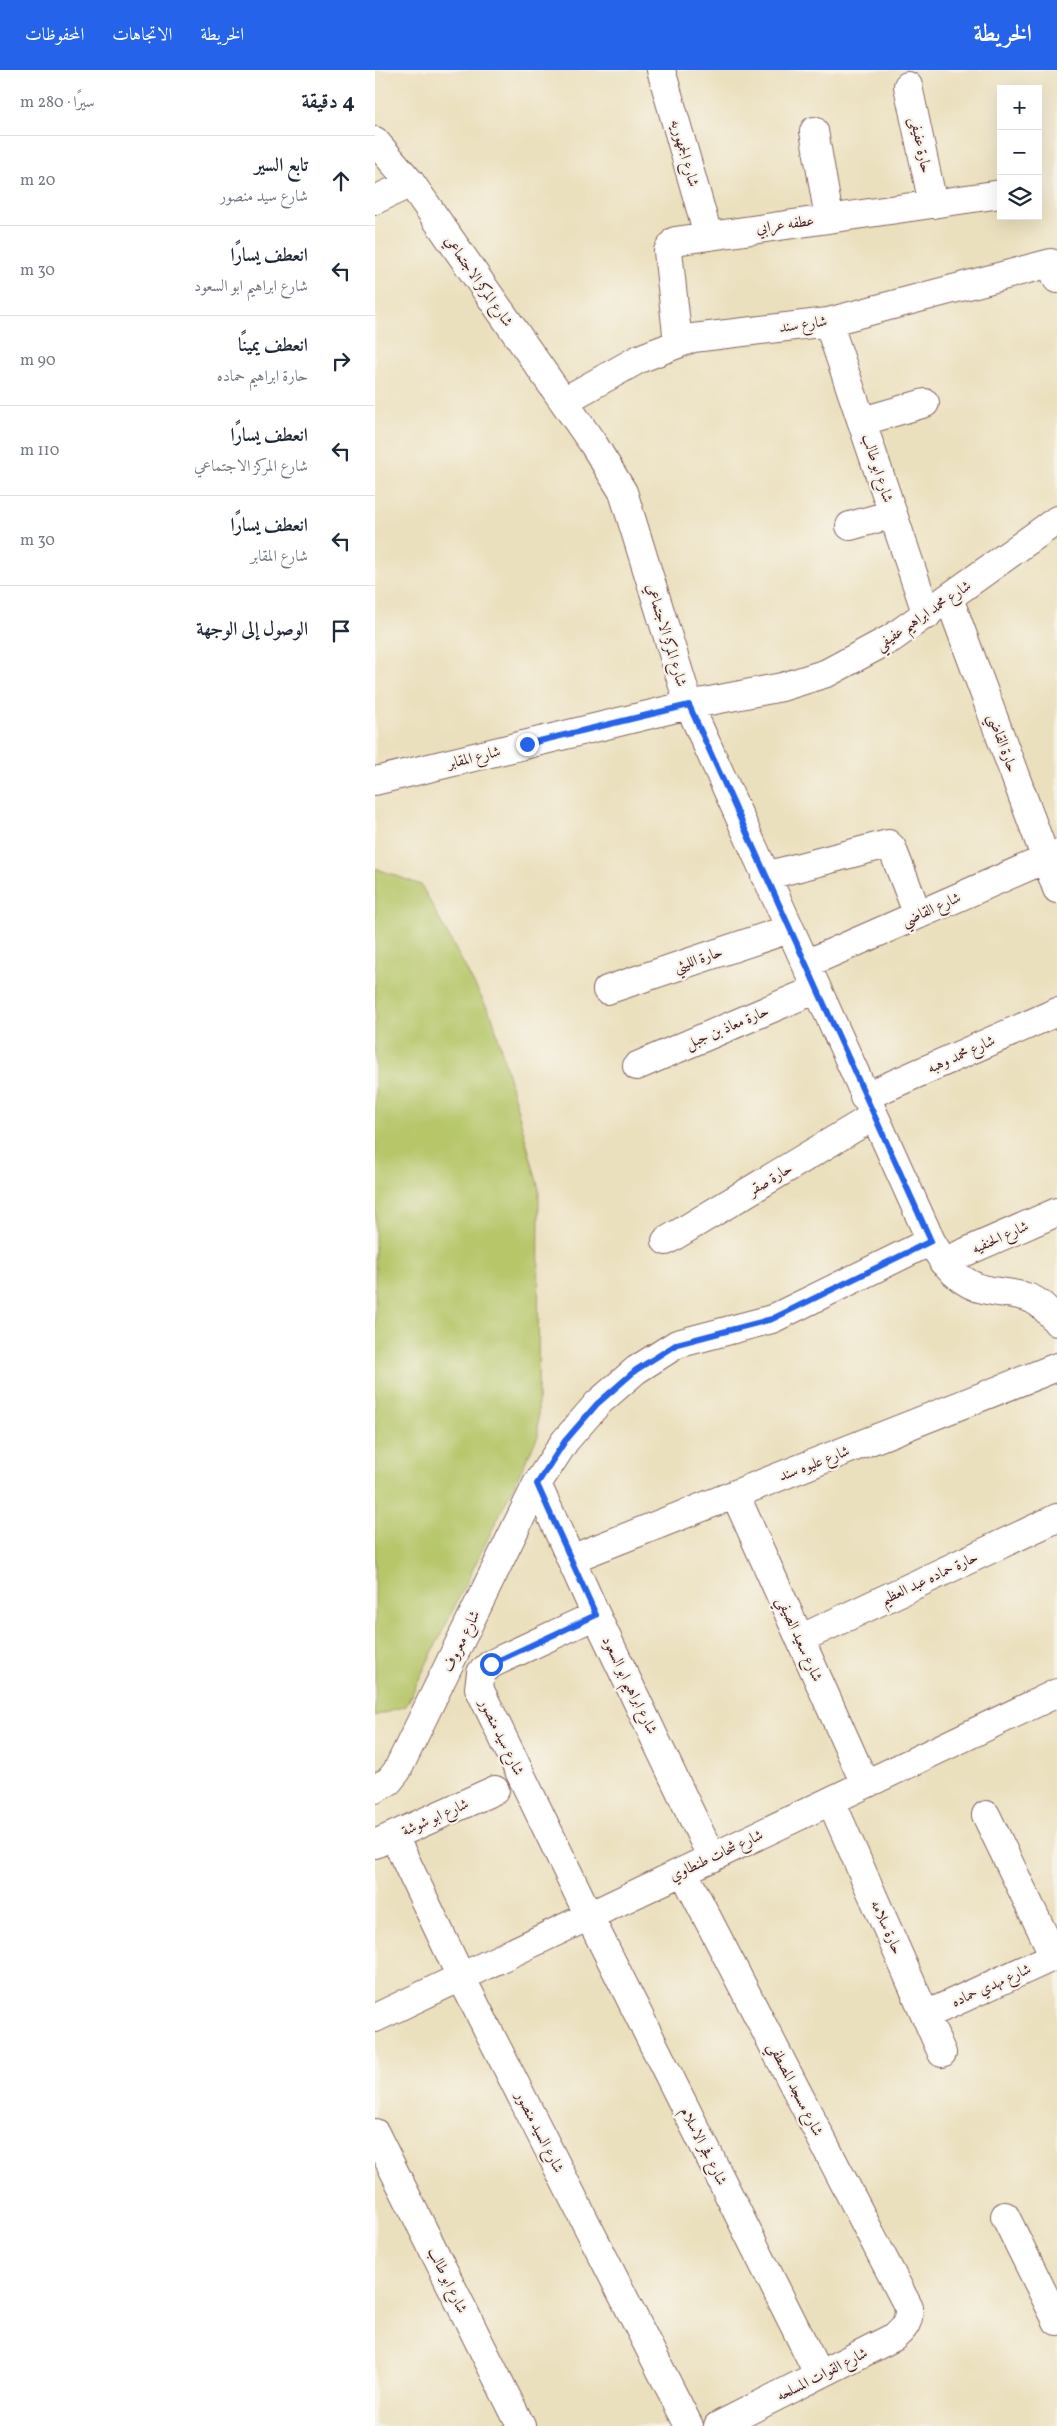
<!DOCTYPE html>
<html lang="ar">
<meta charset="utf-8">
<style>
:root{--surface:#fff;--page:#f6f6f7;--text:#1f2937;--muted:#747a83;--line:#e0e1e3;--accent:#2563eb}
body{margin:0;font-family:Vollkorn,Amiri,serif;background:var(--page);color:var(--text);direction:rtl}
.controls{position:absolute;right:15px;top:15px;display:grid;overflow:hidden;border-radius:0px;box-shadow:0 5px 20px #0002}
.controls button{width:45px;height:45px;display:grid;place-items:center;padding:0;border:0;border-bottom:1px solid var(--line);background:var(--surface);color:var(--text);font:25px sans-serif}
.stop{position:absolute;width:15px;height:15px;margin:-11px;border:4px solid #2563eb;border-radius:50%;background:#fff}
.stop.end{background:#2563eb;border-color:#fff;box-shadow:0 1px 5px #0008}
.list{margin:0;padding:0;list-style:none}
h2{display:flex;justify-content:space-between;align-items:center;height:65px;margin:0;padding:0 20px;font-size:21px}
h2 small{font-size:16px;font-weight:400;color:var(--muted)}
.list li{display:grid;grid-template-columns:32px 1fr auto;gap:15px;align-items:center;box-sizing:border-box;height:90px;padding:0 20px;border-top:1px solid var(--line)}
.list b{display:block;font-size:19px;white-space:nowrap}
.list p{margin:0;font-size:16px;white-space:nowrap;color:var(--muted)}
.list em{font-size:16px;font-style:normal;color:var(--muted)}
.icon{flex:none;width:28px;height:28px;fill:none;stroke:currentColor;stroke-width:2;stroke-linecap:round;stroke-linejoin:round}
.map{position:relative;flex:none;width:682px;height:2356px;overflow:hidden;direction:ltr}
header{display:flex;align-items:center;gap:30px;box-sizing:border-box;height:70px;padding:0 25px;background:var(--accent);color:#fff}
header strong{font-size:24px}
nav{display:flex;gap:28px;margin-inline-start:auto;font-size:18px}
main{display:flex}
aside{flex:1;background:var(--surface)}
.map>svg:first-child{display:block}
.green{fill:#b6c669;stroke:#80724a}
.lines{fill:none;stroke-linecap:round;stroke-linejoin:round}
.minor-casing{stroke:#82635e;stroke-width:30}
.minor{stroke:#fff;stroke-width:28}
.route{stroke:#2563eb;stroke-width:6}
.labels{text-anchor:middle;stroke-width:4.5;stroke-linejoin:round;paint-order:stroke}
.street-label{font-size:15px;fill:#4a1f2b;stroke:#f7f3e8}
</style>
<header>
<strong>الخريطة</strong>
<nav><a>الخريطة</a><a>الاتجاهات</a><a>المحفوظات</a></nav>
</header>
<main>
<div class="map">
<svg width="682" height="2356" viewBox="0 0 682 2356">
<rect width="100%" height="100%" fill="#f7f3e8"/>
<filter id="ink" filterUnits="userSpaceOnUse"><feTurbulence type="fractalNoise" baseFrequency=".02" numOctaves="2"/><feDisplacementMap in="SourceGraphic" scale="10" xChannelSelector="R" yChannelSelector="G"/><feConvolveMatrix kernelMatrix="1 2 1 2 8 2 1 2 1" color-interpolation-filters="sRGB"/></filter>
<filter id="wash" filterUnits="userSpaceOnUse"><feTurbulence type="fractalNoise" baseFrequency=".0096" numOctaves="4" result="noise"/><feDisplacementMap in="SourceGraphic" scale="20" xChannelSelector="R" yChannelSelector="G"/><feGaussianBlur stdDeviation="1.12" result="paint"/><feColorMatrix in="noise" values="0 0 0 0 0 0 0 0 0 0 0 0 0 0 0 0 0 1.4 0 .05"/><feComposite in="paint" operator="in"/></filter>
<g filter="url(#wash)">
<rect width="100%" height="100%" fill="#ebe0be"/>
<path class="green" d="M0,798l46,17 72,134 46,170 -1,247 -132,270 -31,10z"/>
</g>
<g filter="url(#ink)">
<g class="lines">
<defs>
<path id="minor" d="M286,0l47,165
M533,16l25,118
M439,61l15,87
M0,71l36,42 183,262 29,47 66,213 242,536c13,23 29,44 56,49 34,7 46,0 70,32
M0,130l36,-17
M453,252l99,293
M303,273l-10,-92 7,-10 326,-47
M189,331l75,-42 54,-21 135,-16 223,-59 6,16
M488,351l62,-18
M475,456l43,-12
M574,528l108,291
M0,711l314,-76 93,-18 45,-14 65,-35 165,-118
M390,806l123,-32 4,4 26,67
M431,894l251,-110
M232,920l182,-61
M262,996l180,-77
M489,1027l193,-85
M291,1171l208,-125
M568,1192l114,-50
M162,1414l59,131 116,243
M360,1424l130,290
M196,1489l486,-192
M221,1545l-105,49 -10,9 -2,15 110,228 230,459
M425,1569l257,-121
M0,1719l14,-8 8,-10 140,-287 28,-43 33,-38 38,-33 41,-26 95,-25 159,-78
M456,1731l111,252
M611,1745l68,141
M19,1766l67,141 228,449
M0,1774l120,-54
M308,1801l226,437c0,14 -4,20 -15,29l-176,89
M551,1945l131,-60
M0,1948l682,-325
M0,2063l146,293
M630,2146l52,105"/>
</defs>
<use href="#minor" class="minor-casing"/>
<use href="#minor" class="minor"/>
</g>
</g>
<g class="lines" filter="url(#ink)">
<path class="route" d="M116,1594l105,-49 -59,-131 28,-43 32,-37 39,-34 41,-26 95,-25 159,-78 -242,-536 -162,39"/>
</g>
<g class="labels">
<g class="street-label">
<text transform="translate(546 75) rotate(78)" y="5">حارة عفيفى</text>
<text transform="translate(310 83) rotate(74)" y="5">شارع الجمهوريه</text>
<text transform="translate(410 154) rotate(-8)" y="5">عطفه عرابي</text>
<text transform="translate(104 211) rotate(55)" y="5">شارع المركز الاجتماعي</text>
<text transform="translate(428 254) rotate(-8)" y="5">شارع سند</text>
<text transform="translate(503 398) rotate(72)" y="5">شارع ابو طالب</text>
<text transform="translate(548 545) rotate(-34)" y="5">شارع محمد ابراهيم عفيفي</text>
<text transform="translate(292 565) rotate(73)" y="5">شارع المركز الاجتماعي</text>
<text transform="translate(628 673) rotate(70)" y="5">حارة القاضي</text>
<text transform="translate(99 687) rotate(-14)" y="5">شارع المقابر</text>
<text transform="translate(556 839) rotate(-24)" y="5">شارع القاضي</text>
<text transform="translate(323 889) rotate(-19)" y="5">حارة الليثي</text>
<text transform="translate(352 957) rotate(-23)" y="5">حارة معاذ بن جبل</text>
<text transform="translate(586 984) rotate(-24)" y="5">شارع محمد وهبه</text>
<text transform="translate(395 1109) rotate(-31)" y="5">حارة صقر</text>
<text transform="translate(625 1167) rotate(-24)" y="5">شارع الحنفيه</text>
<text transform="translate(439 1393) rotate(-21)" y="5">شارع عليوه سند</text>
<text transform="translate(554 1508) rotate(-25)" y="5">حارة حماده عبد العظيم</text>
<text transform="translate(425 1569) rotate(66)" y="5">شارع سعيد الصيفي</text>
<text transform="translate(86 1571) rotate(-64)" y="5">شارع معروف</text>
<text transform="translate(255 1615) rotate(64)" y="5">شارع ابراهيم ابو السعود</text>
<text transform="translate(127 1667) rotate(64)" y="5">شارع سيد منصور</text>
<text transform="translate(60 1747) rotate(-24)" y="5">شارع ابو شوشة</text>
<text transform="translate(341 1785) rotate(-25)" y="5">شارع شحات طنطاوي</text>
<text transform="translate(512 1857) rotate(66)" y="5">حارة سلامه</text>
<text transform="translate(616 1915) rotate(-24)" y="5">شارع مهدي حماده</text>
<text transform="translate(421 2019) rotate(63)" y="5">شارع مسجد المصطفي</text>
<text transform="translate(165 2062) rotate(63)" y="5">شارع السيد منصور</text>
<text transform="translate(329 2076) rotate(63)" y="5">شارع فجر الاسلام</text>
<text transform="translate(73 2210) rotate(64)" y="5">شارع ابو طالب</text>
<text transform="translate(447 2304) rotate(-27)" y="5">شارع القوات المسلحه</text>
</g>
</g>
</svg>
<div class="controls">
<button>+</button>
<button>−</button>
<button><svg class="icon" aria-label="layers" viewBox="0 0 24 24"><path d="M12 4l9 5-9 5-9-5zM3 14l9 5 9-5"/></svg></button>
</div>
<div class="stop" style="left:116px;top:1594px"></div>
<div class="stop end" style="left:152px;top:674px"></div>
</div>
<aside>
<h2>4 دقيقة<small>سيرًا · 280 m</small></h2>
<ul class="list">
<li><svg class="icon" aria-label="ahead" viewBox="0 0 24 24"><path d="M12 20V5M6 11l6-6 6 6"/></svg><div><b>تابع السير</b><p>شارع سيد منصور</p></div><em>20 m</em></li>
<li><svg class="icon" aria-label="left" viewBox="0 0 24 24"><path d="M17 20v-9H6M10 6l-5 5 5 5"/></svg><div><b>انعطف يسارًا</b><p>شارع ابراهيم ابو السعود</p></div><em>30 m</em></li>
<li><svg class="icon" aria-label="right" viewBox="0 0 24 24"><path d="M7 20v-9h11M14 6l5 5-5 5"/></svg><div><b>انعطف يمينًا</b><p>حارة ابراهيم حماده</p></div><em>90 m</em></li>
<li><svg class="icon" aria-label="left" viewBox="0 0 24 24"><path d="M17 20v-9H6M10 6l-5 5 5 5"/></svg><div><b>انعطف يسارًا</b><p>شارع المركز الاجتماعي</p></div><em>110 m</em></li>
<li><svg class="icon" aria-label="left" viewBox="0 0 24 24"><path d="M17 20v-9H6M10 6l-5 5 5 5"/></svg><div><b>انعطف يسارًا</b><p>شارع المقابر</p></div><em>30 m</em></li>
<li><svg class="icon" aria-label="arrive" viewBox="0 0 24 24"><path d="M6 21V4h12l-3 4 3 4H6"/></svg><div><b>الوصول إلى الوجهة</b></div></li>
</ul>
</aside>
</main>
